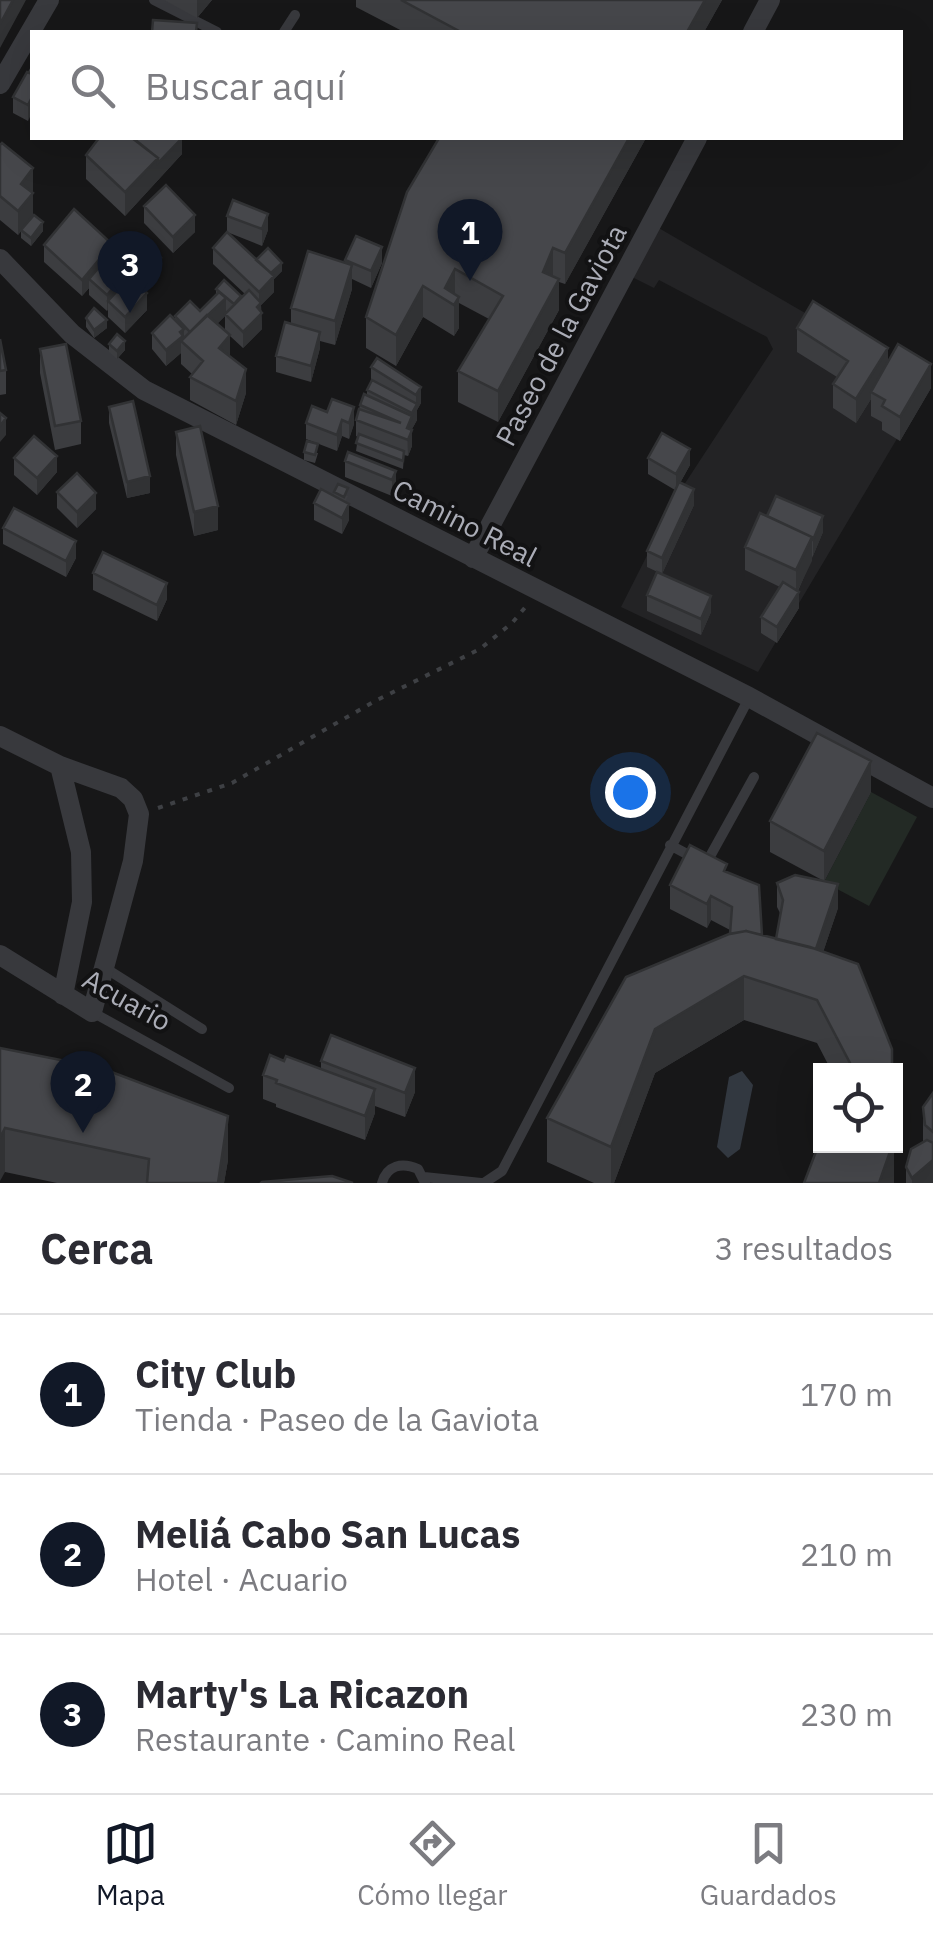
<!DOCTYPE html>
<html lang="es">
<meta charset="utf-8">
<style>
:root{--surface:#fff;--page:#f7f7f7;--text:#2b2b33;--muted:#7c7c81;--line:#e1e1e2;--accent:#111827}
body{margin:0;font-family:"IBM Plex Sans",sans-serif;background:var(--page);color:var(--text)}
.controls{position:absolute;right:30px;bottom:30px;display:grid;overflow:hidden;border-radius:0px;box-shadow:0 10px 40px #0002}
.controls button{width:90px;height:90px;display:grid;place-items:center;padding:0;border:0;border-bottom:2px solid var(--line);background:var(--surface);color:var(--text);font:50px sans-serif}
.you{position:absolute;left:630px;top:792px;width:35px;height:35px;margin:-25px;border:8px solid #fff;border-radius:50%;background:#1a73e8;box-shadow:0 0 0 15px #1a73e833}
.badge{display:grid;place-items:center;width:65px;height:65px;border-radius:50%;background:var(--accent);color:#fff;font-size:32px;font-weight:700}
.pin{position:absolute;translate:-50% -82px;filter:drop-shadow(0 2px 5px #0008)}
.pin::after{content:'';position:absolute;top:52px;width:35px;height:30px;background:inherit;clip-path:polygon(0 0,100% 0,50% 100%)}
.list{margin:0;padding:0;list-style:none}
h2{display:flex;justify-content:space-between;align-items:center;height:130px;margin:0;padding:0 40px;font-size:42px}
h2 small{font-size:32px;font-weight:400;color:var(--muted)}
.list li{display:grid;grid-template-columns:65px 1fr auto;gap:30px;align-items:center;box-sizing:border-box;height:160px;padding:0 40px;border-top:2px solid var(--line)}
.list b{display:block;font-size:38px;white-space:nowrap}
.list p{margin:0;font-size:32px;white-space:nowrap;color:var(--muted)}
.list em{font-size:32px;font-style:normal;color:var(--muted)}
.icon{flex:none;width:55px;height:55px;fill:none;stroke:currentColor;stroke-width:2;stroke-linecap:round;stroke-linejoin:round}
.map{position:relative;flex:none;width:933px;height:1183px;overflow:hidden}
.search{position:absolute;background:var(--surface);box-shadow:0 10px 40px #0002;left:30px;right:30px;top:30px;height:110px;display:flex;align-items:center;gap:25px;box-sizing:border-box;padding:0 35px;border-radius:0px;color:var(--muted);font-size:38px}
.sheet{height:610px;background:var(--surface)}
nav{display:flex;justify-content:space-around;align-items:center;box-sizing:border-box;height:140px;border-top:2px solid var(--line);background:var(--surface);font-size:28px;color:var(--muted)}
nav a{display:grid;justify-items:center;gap:5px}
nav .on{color:var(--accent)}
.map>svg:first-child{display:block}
.built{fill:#232325}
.green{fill:#232a25}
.water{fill:#323840}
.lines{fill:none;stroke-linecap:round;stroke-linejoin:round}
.path{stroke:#3e4044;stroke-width:4;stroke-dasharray:5 8;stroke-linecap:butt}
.service{stroke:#38393d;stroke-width:10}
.minor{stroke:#38393d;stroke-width:20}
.wall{fill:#3c3d40;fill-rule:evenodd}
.shaded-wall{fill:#313234}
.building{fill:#46474b;stroke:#313234;stroke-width:2.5}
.labels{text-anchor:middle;stroke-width:8;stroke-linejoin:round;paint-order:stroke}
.street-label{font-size:28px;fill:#abadb7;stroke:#121213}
</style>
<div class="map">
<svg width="933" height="1183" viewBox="0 0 933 1183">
<rect width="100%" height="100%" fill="#171718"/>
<path class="built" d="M657,227l272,158 -171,287 -137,-65 57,-113 95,-145 -6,-12 -108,-57 -5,8 -24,-12z"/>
<path class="green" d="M871,792l46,25 -48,89 -45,-24z"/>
<path class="water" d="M742,1071l11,14 -13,64 -12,9 -11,-11 12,-70z"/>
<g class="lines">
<path class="path" d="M158,808l74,-25 143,-82 105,-52 32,-26 16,-19"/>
<path class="service" d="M154,0l63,32
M284,32l11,-17
M670,845l30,16 8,-1 46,-83
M105,968l97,61
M92,1012l137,76
M424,1177l57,6
M382,1183c5,-18 20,-21 36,-14l7,14
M484,1183l18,-12 247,-473"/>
<path class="minor" d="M753,32l17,-32
M0,84l49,-84
M0,259l72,75 72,56 605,307 184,101
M473,558l224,-420
M0,736l60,30 61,22 12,11 6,15 -6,47 -41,151 -92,-57
M60,766l21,86 1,50 -19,93"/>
</g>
<path class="wall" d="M164,0h48l-15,18z
M356,0h366l-18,32h-300l-48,-25z
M32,65l-4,56 -15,-8v-16z
M439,138h207l-81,146 -6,-2v28l-61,112 -40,-20v-31l31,-52 -30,-16v25l-5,8 -31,-19 -27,49 -30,-18v-31z
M0,145l33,23v48l10,15 -12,15 -10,-8v-7l-3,4 -18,-15z
M182,154l-57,62 -39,-37v-24z
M144,206l51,26 -22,21 -29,-30z
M227,216l41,14 -6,16 -35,-14z
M133,243l28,23 -5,10 -23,-25z
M44,245l68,15 -1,1 14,21 22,28 -22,23 -17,-16v-8l-1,2 -18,-16v-7l-7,8 -38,-34z
M213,248l43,12 26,11 -8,8v13l-13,13 1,24 -19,19 -13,-12v21l16,36 -10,32 -46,-25v-23l2,-3 -11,-10v-11l-15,13 -14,-17v-16l23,-13v-4l25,-5 16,-17v-5l25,9 4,-4 -32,-30zM225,316v14l-8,-6z
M345,260l37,3 -11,25 -19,-9v10l-17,56 -15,-4v7l-9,34 -35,-10v-16l15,-33v-15l54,-45z
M86,318l21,10 -13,10 -8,-11z
M797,328l91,34 43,26 -31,53 -18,-11v-8l-11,-6v-17l-15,24 -23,-15v-24l4,-7 -40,-25z
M0,339l6,31v24l-6,1z
M109,344l16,6 -8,9 -8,-7z
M40,349l41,72v23l-26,6 -15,-77z
M371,367l50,20v16l-4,7v10l-5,9v17l-4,10 -4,-1 -1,14 -47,-18 2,-14 -2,-1v-16l4,-15 7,-10v-5l4,-8z
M312,406l42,18 -5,15 -7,-3 -5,15 -31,-12v-16z
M109,407l41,86 -23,5 -18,-75z
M176,432l42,98 -24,6 -18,-81z
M304,452l14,1 -3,10 -11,-3z
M14,458l43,14 -20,23 -23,-20z
M648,458l42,7 -10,18 14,22 -32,69 -15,-7v-16l28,-61 -27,-16z
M345,461l51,10v16l-4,9 -47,-19z
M57,492l39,17 -19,19 -20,-20z
M334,492l14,4 -3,6 4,18 -7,14 -28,-14v-17l20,-7z
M767,516l56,16 -25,59 1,17 -22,35 -16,-10v-16l19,-30 -35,-17v-23z
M3,528l73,30 -10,19 -63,-33z
M93,573l74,26 -10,22 -64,-31z
M647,595l64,17 -10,23 -54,-24z
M871,792l-47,89 14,27 -15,44 69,118h-61l-14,-27 -73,-23 -89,53 -41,110h-20l-47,-21v-44l183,-184v-4l-19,-10 -4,8 -37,-19v-24l57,-12 35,62 14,4 5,-24 -4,-8v-24l45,-3 -52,-28v-31z
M0,1048l228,112 -4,23h-167l-52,-11z
M284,1061l37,8v-8l94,31 -10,25 -30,-11v7l-10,27 -89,-33v-3l-13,-5v-24z
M933,1093v90h-27v-16l17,-24v-36z"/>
<path class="shaded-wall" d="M13,0h13l-26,48v-24z
M197,0h15l-15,18z
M705,0h17l-18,32h-17z
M32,97v16l-4,8v-16z
M182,138v16l-57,62v-24l33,-34z
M629,138h17l-81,146v-31z
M33,168v24l-12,16v-24z
M33,193v24l-15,18v-24z
M268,214v16l-6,16v-17z
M195,215v17l-22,21v-16z
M43,222v9l-12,15v-8z
M112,244v16l-19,23 -4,-4v9l-7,8v-16z
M382,247v16l-11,25v-17z
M553,248v31l-10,-7z
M161,258v8l-5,10v-8z
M282,263v8l-8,8v13l-13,13 1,24 -19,19v-16l16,-27v-13l11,-18z
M352,265v24l-17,56v-24z
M455,269v31l-10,-12z
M125,274v16l-17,11v8l-1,2v-16z
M559,279v31l-61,112v-31z
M423,286v31l-27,49v-31z
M147,293v17l-22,23v-16z
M459,297v31l-5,8v-31z
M226,298v17l-34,34v-16z
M107,320v8l-13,10v-8z
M184,329v14l-3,-2v12l-15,13v-16l14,-18z
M320,332v16l-9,34v-16z
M230,335v24l-11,-11z
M125,341v9l-8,9v-8z
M888,348v24l-17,20v7l-15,24v-24z
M931,364v24l-31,53v-24z
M246,369v24l-10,32v-24z
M421,387v16l-4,7v10l-5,9v-16l4,-7v-11z
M354,407v17l-5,15v-16z
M412,416v30l-4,10 -1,-28z
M6,418v17l-6,7v-16z
M342,420v16l-5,15v-16z
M690,449v16l-14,25v-16z
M57,456v16l-20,23v-17z
M396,471v16l-4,9v-16z
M150,476v17l-23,5v-16z
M694,489v16l-32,69v-16z
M96,493v16l-19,19v-16z
M349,504v16l-7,14v-16z
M218,506v24l-24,6v-24z
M823,516v16l-10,24v-16z
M812,537v24l-16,33v-24z
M76,541v17l-10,19v-16z
M167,583v16l-10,22v-16z
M799,592v16l-22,35v-16z
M711,596v16l-10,23v-16z
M871,761v31l-47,90v-31z
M838,884v24l-28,83v-24z
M711,896v24l-4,8v-24z
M744,976v44l-89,53 -41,110h-3v-36l44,-118z
M415,1068v24l-10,25v-24z
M375,1089v24l-10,27v-24z
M228,1116v44l-4,23h-6z
M5,1128v44l-5,9v-43z
M892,1146h2v37h-15z
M933,1160v23h-21v-5z"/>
<path class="building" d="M0,0h13l-13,24z
M401,0h304l-18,32h-226z
M153,20l44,3 -1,9h-44z
M27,72l5,2v23l-4,8 -15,-8z
M99,138h33l26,20 -33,34 -39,-37z
M133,138h49l-24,25v-5z
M439,138h190l-64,115 -12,-5 -10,24 16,7 -61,112 -40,-20 45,-75 -48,-27 -10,19 14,9 -5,8 -31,-19 -27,49 -30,-18 41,-125z
M2,143l31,25 -12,16 12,9 -15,18 -18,-15v-51z
M166,185l29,30 -22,22 -29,-31z
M233,200l35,14 -6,15 -35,-13z
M74,209l38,35 -30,36 -38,-35z
M34,215l9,7 -12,16 -10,-8z
M227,232l47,44 -15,16 -46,-44z
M356,236l26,11 -11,24 -26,-11z
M139,237l22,21 -5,10 -23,-25z
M268,248l14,15 -11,10 -15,-13z
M308,251l44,14 -17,56 -44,-13z
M107,258l18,16 -18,21 -18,-16z
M130,277l17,16 -22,24 -17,-16z
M224,280l17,16 -7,8 -18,-15z
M249,290l12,13 -4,4 5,6 -19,19 -18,-18z
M219,292l7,6 -36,34 -15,-16 15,-15 10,10z
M813,301l75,47 -32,51 -23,-15 15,-23 -51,-33z
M94,308l13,12 -13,10 -8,-12z
M170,315l14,14 -4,3 3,4 -17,14 -14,-17z
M207,315l23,20 -11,13 27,21 -10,32 -46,-24 13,-16 -22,-20z
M285,322l35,10 -9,34 -35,-10z
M117,334l8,7 -8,10 -8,-7z
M0,339l6,31 -6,1z
M66,344l15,77 -26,5 -15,-77z
M898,344l33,20 -31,53 -18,-11 3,-6 -14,-8z
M377,358l44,29 -5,8 -45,-28z
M372,380l45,24 -5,9 -45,-23z
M364,394l48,22 -5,12 5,2 -4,10 -52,-20 3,-11 42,14 -41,-18z
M332,399l22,8 -5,16 -7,-3 -5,15 -31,-12 6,-17 15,6z
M133,401l17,75 -23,6 -18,-75z
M0,413l6,5 -6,8z
M200,426l18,80 -24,6 -18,-80z
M662,433l28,16 -14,25 -28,-16z
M359,434l45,17 -1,10 -47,-18z
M34,436l23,20 -20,22 -23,-20z
M307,441l11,3 -3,11 -11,-3z
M348,452l48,19 -4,9 -47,-19z
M77,473l19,20 -19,19 -20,-20z
M679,482l15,7 -32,69 -15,-7z
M338,484l10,4 -4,9 -10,-5z
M321,489l28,15 -7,14 -28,-15z
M776,496l47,20 -10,24 -2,-1 1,-2 -45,-21z
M14,508l62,33 -10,20 -63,-33z
M760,513l52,24 -16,33 -51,-23z
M103,552l64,31 -10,22 -64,-32z
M657,572l54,24 -10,23 -54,-24z
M783,582l16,10 -22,35 -16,-10z
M817,733l54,28 -47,90 -54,-30z
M690,845l37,19 -3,7 35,14 3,50 -16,-4 -16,3 2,-27 -21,-11 -4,8 -37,-19z
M795,875l43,9 -22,65 -40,-10 7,-39 -6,-17z
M746,931l64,16 48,17 34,85v21h-44l3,-5 -34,-65 -73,-24 -89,53 -44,118 -64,-29 79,-141 103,-43z
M331,1035l84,33 -10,25 -84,-32z
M0,1048l101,20 127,48 -10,67h-71l2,-24 -144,-31 -5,10z
M270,1055l14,6 2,-5 89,33 -10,27 -89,-33 1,-3 -14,-5z
M933,1093v39l-8,-7 -2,-18z
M927,1140l6,3v17l-21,18 -6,-11 5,-18z
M820,1141v5h72l-13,37h-75z
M332,1176l21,7h-92l1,-1z"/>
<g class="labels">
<g class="street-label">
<text transform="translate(561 335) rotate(-62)" y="10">Paseo de la Gaviota</text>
<text transform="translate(465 523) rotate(27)" y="10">Camino Real</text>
<text transform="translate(127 1000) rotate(29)" y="10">Acuario</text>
</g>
</g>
</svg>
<div class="controls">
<button><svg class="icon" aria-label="locate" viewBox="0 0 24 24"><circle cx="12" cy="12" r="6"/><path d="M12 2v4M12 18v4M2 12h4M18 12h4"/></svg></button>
</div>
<div class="you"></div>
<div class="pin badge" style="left:470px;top:281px">1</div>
<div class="pin badge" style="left:83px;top:1133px">2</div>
<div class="pin badge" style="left:130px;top:313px">3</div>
<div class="search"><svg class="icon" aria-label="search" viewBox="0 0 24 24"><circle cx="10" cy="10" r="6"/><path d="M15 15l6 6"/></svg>Buscar aquí</div>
</div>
<section class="sheet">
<h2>Cerca<small>3 resultados</small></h2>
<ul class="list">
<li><span class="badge">1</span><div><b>City Club</b><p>Tienda · Paseo de la Gaviota</p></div><em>170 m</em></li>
<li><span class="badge">2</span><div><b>Meliá Cabo San Lucas</b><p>Hotel · Acuario</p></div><em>210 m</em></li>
<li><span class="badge">3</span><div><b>Marty's La Ricazon</b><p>Restaurante · Camino Real</p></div><em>230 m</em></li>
</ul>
</section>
<nav>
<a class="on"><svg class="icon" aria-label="map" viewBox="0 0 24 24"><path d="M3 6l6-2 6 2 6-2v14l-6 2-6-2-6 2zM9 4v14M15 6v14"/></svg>Mapa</a>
<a><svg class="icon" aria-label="directions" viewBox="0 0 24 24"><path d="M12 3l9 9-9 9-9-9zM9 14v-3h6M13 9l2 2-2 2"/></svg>Cómo llegar</a>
<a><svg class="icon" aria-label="saved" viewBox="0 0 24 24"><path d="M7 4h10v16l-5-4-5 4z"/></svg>Guardados</a>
</nav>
